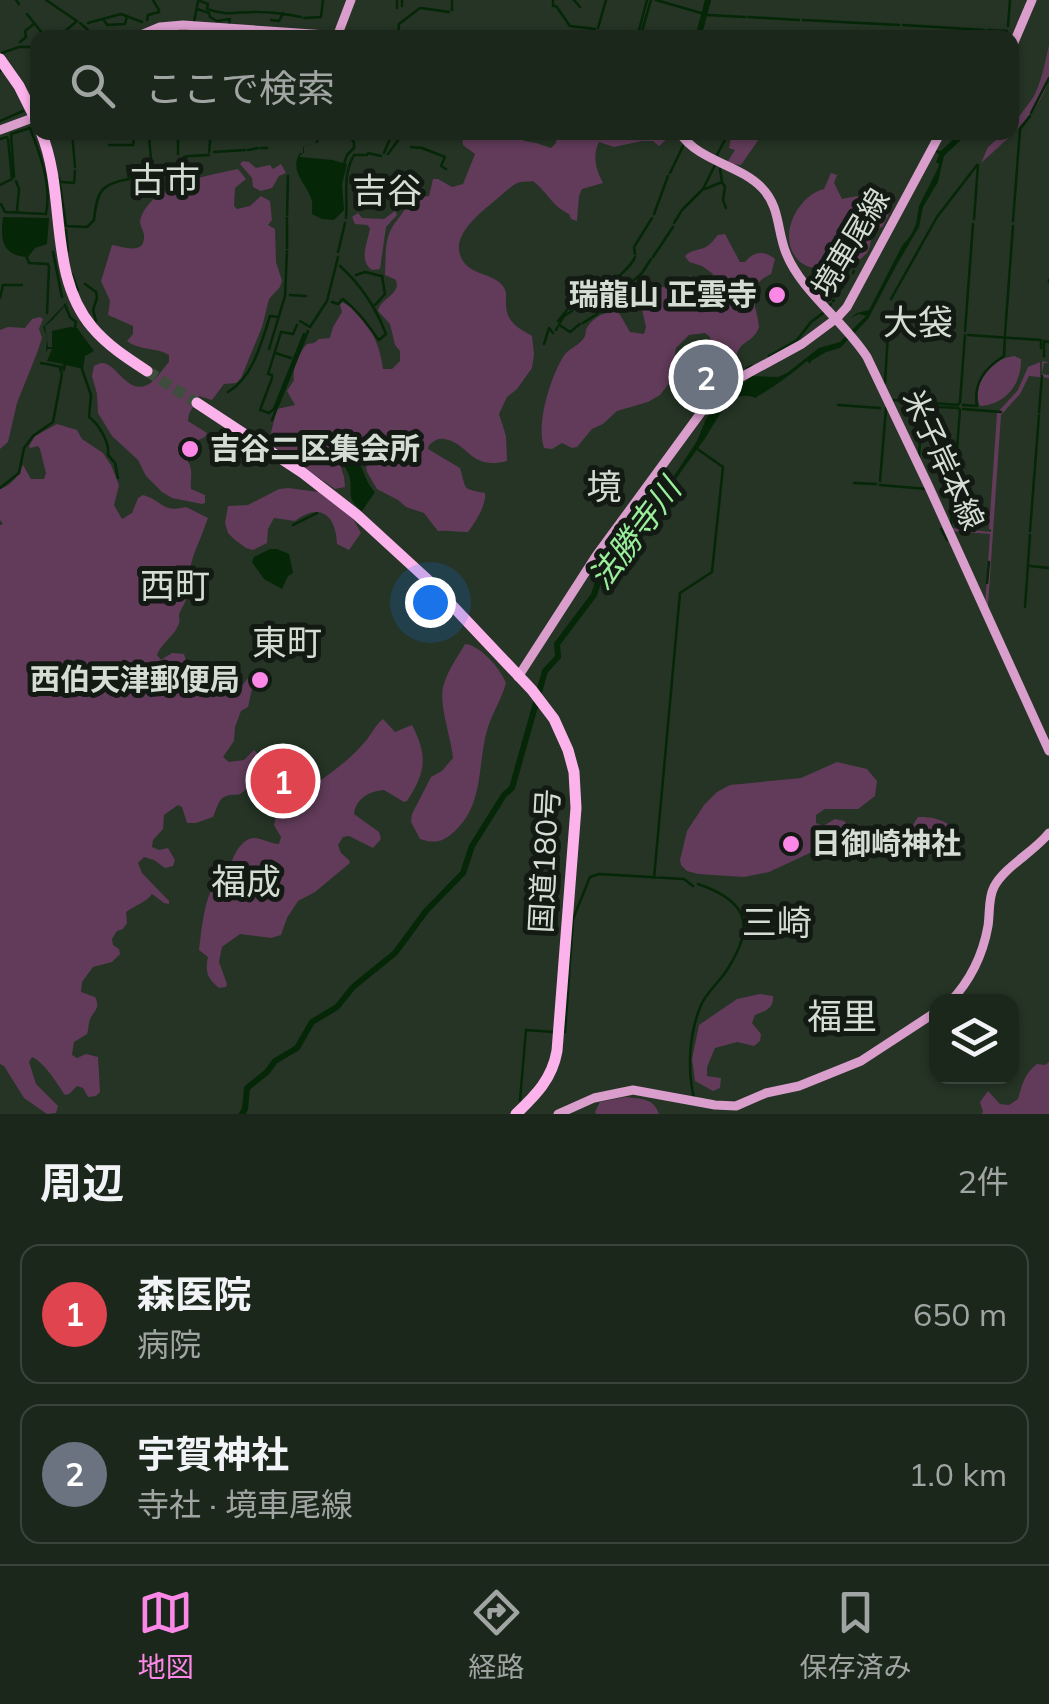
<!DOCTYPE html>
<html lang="ja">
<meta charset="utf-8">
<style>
:root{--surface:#1c271c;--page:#252f25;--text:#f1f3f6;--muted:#a0a5a3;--line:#3a443b;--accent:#fb87e6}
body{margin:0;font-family:Mulish,"Noto Sans JP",sans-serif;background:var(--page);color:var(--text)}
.controls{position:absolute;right:30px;bottom:30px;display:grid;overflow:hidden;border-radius:20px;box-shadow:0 2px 8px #0004}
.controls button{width:90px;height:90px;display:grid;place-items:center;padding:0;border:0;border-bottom:2px solid var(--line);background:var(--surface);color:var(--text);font:50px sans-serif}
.you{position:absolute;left:430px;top:602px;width:35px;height:35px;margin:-25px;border:8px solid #fff;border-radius:50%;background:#1a73e8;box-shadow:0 0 0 15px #1a73e833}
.badge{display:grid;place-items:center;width:65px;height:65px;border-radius:50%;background:var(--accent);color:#fff;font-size:32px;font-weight:700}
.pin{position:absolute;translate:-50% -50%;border:5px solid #fff;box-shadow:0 2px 10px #0006}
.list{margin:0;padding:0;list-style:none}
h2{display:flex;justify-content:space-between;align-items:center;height:130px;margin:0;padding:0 40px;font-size:42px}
h2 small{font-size:32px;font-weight:400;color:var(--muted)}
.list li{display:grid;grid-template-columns:65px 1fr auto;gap:30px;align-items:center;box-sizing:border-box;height:140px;margin:0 20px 20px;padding:0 20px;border:2px solid var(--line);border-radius:20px}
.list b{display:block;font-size:38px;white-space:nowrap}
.list p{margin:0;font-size:32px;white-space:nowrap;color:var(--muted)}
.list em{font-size:32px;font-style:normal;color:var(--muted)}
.icon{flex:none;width:55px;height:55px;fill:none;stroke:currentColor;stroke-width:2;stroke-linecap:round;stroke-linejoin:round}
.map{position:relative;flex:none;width:1049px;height:1114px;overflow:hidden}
.search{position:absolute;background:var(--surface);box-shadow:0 2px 8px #0004;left:30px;right:30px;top:30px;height:110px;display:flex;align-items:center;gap:25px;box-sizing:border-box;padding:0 35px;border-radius:20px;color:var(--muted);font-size:38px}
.sheet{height:450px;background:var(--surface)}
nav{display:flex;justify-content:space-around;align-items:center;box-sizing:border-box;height:140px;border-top:2px solid var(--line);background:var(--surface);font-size:28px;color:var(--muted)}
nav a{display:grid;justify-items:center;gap:5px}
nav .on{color:var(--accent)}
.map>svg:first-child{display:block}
.green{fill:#613b59}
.water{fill:#052607}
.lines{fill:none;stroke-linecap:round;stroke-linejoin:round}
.stream{stroke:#052607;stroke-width:2.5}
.river{stroke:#052607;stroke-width:6}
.highway-tunnel{stroke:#3f4d3f;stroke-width:11;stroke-dasharray:11 5.5;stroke-linecap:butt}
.major{stroke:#da9ecd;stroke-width:9}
.highway{stroke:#fcb3ec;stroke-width:11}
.poi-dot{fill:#fb87e6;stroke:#131a13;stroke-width:4}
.labels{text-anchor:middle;stroke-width:10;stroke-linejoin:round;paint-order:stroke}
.street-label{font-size:30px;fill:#d3ddd3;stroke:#131a13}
.poi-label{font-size:30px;font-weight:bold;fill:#d3ddd3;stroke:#131a13;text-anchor:end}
.water-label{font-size:32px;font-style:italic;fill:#99ee9a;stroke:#131a13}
.quarter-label{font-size:35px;fill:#d3ddd3;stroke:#131a13}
</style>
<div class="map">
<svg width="1049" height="1114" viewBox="0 0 1049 1114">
<rect width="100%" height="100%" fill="#253425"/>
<path class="green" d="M1049,45c0,10 0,22 0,32 -6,33 -44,64 -68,86l7,-16 16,-14 8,-1c2,-13 15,-24 22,-36 8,-16 11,-33 15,-51z
M462,133h59l3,8 12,2 15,5 5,-5 1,-10h109l1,6 -8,7 -6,-5h-11l-28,6 -15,-5c-7,14 -3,28 4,41l-21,6 -3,7 -2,25 -6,-2 -2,-5c-18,-9 -20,-20 -36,-33 -5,1 -11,0 -16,2 -6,3 -13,10 -19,15 -16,14 -51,38 -35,63 10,15 30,12 40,25 4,6 3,8 3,15 -1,20 10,26 26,35l2,18 -2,14 -15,21 -10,8 -8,17 7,22 1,25c-37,10 -39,-19 -63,-22 -6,-1 -10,2 -15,6l-1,4 32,19c7,24 2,20 25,25 2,11 -10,30 -17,39 -11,0 -20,-2 -30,-1l-14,-18 -18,-6 -8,-7 -21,-11 -10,-17 -3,-20 -14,-3 -12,8 6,20 1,10 -10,2 -63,-44 -3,-5 8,-31 18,-4 -8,-14 7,-11c-2,-13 4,-26 13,-36l7,-1 5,-4 11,-1 3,-11 9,-15 -2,-7 2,-3c25,12 38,41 41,67h9l8,-8v-10l-5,-6 -5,-21 -12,-13c2,-11 16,-14 19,-25l-1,-6 -11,-5v-2c1,-22 -1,-38 13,-54 12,-15 9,-21 31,-23l4,-17h5l14,8 11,-3 12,-30 -12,-9z
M739,133h24v7l-4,-1 -18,26 -11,-1 -2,-3 7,-11 -6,-2 2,-10z
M243,161l6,1 7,6 14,-3 3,4 8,-5 5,9 -7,3 -7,12 -11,3 -8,-4 -1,-9 -12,-14z
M238,169l8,10 -11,9 -1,18 3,3 13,-3 11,-10 9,5 2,19 -4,5 7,4 1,33 6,19 -2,6 -11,12 -7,28 -21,51 -5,5 -12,1 -12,16 -13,-4 -10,18 -1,7 19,12 -2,4 -13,6h-7l-2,4c0,10 7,14 8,23 1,7 -1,13 0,19l14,6v8l-3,1 -30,-6 -10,-6 -16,-16 -8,-16 -26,-24 -14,-23 -1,-19 -5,-18 2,-10c3,-1 5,-3 8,-3 16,0 27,38 51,18 5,-4 11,-14 16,-19v-7c-13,-8 -29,-4 -42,-14l6,-7v-8l-25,-11 2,-14 -9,-20 11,-36c9,1 33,11 32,-9 0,-5 -4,-10 -4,-15 10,-37 66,-45 98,-52z
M831,173l6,2 -3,8 8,16 15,-3 6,10 11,-5 17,1 1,6 -9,18 -10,7c-3,8 -2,16 -8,22 -14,15 -53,20 -67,5 -22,-23 0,-65 26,-71z
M395,211l2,4 -11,12 -6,42 -8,1c-14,-9 -4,-28 -2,-42l-3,-3 -12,-1 -3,-7 6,-4 4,5 22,1z
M725,234l15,28h5c9,-11 19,-12 30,-3l-4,15c-29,14 -14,29 -12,53 -5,14 -14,13 -20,22 -4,6 -2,16 -4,23l-5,2 -17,2 -5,-5 -4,-11 6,-15v-8l-5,-4 -16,2 -13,13 -6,34 -10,13 -12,7 -31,9 -14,13 -11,5 -15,18 -5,1 -10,-5 -10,6 -8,-1c-8,-25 6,-69 19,-91 5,-9 17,-11 22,-21 1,-2 0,-5 2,-8 6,-11 20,-18 32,-15l11,19 14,2 2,-7 -6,-27c19,-19 39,-15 59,-7l1,-2 -11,-10v-6l12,7 9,-3 3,-5 -11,-8 -13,-4 -4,-6c7,-7 13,-5 21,-9 5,-3 8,-8 12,-12z
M40,317l3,2 -4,10 3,9 -5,15 -20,50 -9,39 -8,7v-119l8,-3 17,1 7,-9z
M1014,356l7,3c1,25 -16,46 -41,47 -10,-23 11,-47 34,-50z
M1044,361l5,2h-5l-2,11 7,1v3l-20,-2 -9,18 -19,21 -13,191 -3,-1 5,-71 -39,-3v-3l40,4v-3h-2l8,-116 21,-23 10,-23 12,-5v14h2v-14z
M57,424l20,6 5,9 21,14 8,12 8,20 -5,20 8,14 10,-6 6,-15 5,-3c21,6 18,18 43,12l22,11c-4,12 -9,23 -14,36 -5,13 -4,26 -6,39 -1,9 -7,14 -9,22 0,3 1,6 0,8 -3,12 -18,20 -22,32l4,5 11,-7 12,1c6,24 28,31 51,28l5,6 8,-10 4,-1 2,3 -6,27 -7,4 -6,16 -1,14 -11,16 6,5 15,-2 10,-10 5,5 10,3 -10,14v10l-10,2c-10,17 -12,7 -25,13 -6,3 -8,14 -11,20l-17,6h-9l-5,-16 -4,-2 -14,10 -1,14 -10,11 -1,7 7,3 9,-2 7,12 -2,6 -8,2 -11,-8 -10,-3 -6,6 4,10 27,28v3l-5,-1 -12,-9c-4,7 -18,12 -26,18l1,11 -4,6 -6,2 -5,8 1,6 6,4 1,5 -8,8 -19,5 -11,15 -1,10 14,5c5,10 1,12 -4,20 -3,5 -2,12 -4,17l-13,8 -2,13 5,3 9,-4 12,3 2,35 -4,4 -8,1 -5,-9 -6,-2 -8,8 -4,1c-8,-12 -22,-34 -33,-38l-3,5 7,22 22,22 -2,7 -9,1 -23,-16 -20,-32 -4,-2v-539l3,-1 -3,-4v-31c14,-5 17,-13 23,-24l8,14h13l2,-6 -6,-24 -2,-3 -8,2 -1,-2 6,-10z
M288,488l31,4 33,25 9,16 -12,17 -12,-6c-1,-29 -17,-42 -42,-23l-21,-3 -6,11 -1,14 -14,7 -7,-2 -11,-8 -7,-7 -3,-10 3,-17 20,-1 31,-16z
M465,644c15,1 35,24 41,39 -4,15 -13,29 -18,44 -11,35 -3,76 -33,104 -12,11 -20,13 -35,8l-9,-17 1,-8 19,-37 11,-6 11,-13c-2,-21 -14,-52 -10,-71 4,-16 14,-29 22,-43z
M383,719l12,13 17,-7c16,31 14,47 -5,76l-3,1 -20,-12c-14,1 -28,8 -30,24l25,18 2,7 -8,9 -24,-12 -6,1 -5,8 3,8 8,7 1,3 -35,29 -17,9 -11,17 -6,17 -10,3 -31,-4 -18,13 -3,15 8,22 -1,3 -7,1c-12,-10 -14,-16 -11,-31l-9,-7c2,-16 5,-47 13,-61 8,-13 3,0 11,-11 10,-13 10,-31 26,-39 9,-4 20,5 30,5l2,-7 -7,-12 2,-9c12,-5 16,-12 25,-20 21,-18 44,-31 62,-52 8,-8 11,-18 20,-25z
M837,762l30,7 10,12 -2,15 -17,13h-33l-9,6v8l7,3 12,-7 9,2c8,7 9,15 4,24l-23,1 -56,26 -25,5 -46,-3 -11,-3 -6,-6 -1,-5 7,-29 17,-26 13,-13 13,-7 71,-7z
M918,817c20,-1 38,7 46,26l-7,2 -2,-3 1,-5 -5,-3 -12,5 -1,7h-8l-4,-5 -6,1 -2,8 -8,1 -1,-20z
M760,994l13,2c1,12 -7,15 -18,19l-3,8 9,11 -1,7 -6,5 -17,-4 -22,6 -8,19v9l14,2 -1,10 -7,3 -18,-10 -3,-22 7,-34 38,-26z
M1049,1062v52h-68l2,-2 -3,-10 8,-11 12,13 9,1 9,-6c4,-14 6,-25 19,-35l8,1z
M626,1097c15,2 28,1 33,17h-63l-1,-2 5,-10z"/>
<path class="water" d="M960,133h8l-24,23 -6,26 -15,25 -4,20 -23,39 -28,53 -28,29 -14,4 -15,9 -3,9 2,-6 -3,-3c-16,14 -34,26 -52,37 -25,-12 -40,26 -51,42 -9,12 -19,26 -28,39 -7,11 -11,24 -19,35l-4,-2 16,-33 5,-3 23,-35 9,-22 5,-7 -3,-3 5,1 -3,-3 3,2 39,-33 26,1 9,-4 32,-25 21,-6 26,-26 -7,-2 -9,4 7,-5 12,-3 33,-64 9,-11 5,-11 3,-18 19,-38 1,-4 -3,-2 3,-7 -5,-5 7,1z
M319,141l-15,6v6l-3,1 -1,3 32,3 15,4 -5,20 2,26 -10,10 -12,-1 -10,-5c0,-5 1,-11 -1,-16 -6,-16 -22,-28 -11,-45h3v-6z
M3,217l46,1 -2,26 -12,4 -7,9c-26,-1 -28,-18 -25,-40z
M68,301c-6,8 -14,19 -23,25l3,21h4v-16l18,-4 7,1 17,23 -9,5 -2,13 -17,-4 -1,6 -2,1v-8l-16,-3 5,-12h-4l-2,3 1,-15 -4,-10z
M346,455c20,5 15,23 29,37l-13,19c-18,-14 -8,-19 -13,-36 0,-2 -7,-13 -8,-14z
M270,549h7l12,5 4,19 -5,3 -6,13 -18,-10 -12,-17 2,-5z"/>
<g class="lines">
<path class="stream" d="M16,0l3,4
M46,0l31,21 -20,17
M153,0l6,10
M198,0l10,4 -1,5c21,8 31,2 51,3 15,0 28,2 43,5
M397,0v8
M402,0v6
M553,0v6h3l14,20 25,3
M574,0l6,7
M656,0l45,13
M421,8l28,4
M197,9l12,4 1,4 7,4 13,-2 -1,6
M452,10v-10
M27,14l19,24
M707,15l38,2
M748,17l51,3
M304,18l17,-1 2,-17
M104,20l3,5 18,-1 2,-8
M147,20l1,-5 11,-3
M271,20l8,1 4,-8
M803,20l96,5
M194,22l4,-20
M80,23l17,15
M88,23l33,-9 21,8
M903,25l81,5
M1008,26l2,-26
M598,28l8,-28
M988,30l19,1
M602,33l10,5
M642,35l11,3
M398,36l1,-12 21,-16
M157,38l9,-2
M168,38l13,-5 33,-1
M257,38v-3
M637,38l10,-38
M640,38l11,-38
M20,42l6,-5 -1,-6 9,-7
M2,53l17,-6h19
M0,69l1,2
M38,88v6
M34,107l4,-9
M1031,113l18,-35
M0,121l23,-10
M72,132l3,35
M178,132v22
M803,132l31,3
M0,139l7,-2 1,2 4,40 -12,6
M317,142l3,-10
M109,145h24l2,-13
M411,147l11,1 23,9 -4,9 5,3
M261,148h6
M248,150l10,-2
M209,152l2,-20
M214,152l31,-2
M384,153l5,-12 8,-9
M388,154l16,-22
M367,155l1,-2 13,3
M717,155l12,-23
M191,156l18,-1
M151,159l-2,-22 6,-1 1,-4
M174,164l11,-3 -1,-4 5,-1
M344,164l3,-9 7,-7v-6l-9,-10
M152,165v3l21,-4
M670,173l13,-27
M130,177l9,-1 4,-7 7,-1
M59,178l7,48 21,1 7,-7c3,-28 6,-36 35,-41l-2,-13
M16,181l3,8 -2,22
M62,182l12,1 1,-12
M722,182l3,5 -2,13 3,8
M705,189l17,-7 -2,-13
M1,204l4,8 41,2c6,-29 -6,-60 -16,-86l-19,6 3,43
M654,214l14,-38
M287,215l1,-39
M346,218c2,-23 -4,-42 8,-63h11
M974,219l4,-54
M1013,221l7,-92 10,-13
M674,223l8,-13 21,-21 12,-24
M66,230l2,21
M287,248v-30
M53,252l9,45
M338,252l7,-29
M635,254l-1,-7 18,-29
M653,257l20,-30
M27,258l2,5 19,1 1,3 -2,46
M340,266c20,18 36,42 46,68l-7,6
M853,273l1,-2
M72,274l6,16
M356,275l9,-3 16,4
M600,279l8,2
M1049,282v-2
M613,283c7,-9 19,-17 22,-26
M85,284l11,8 1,6 -4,12 3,11
M609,287l2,-2
M842,288l1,-1
M290,295l16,1
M615,297l27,-24 9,-14
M0,298l3,-13h19
M891,299l46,-82 40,-52
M833,301l1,-1
M332,302l6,2 5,-5c15,12 24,25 35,40
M65,305l5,12 6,5 -1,5
M375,305l10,-11 -3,-18
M830,305l1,-1
M574,309l26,-12 7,-7
M300,321l10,6 17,-26 11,-44
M558,321l9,-11
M583,323l14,-9 16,-17
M561,326l9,6 10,-8
M556,330l8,-14 8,-5
M965,331l8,-107
M1005,334l8,-108
M968,335l73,5v8
M544,344l5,-16 4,5
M269,349l16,-53 2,-45
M275,353l16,5
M769,356l28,-16 14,-18 15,-11
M1044,356v-15l5,1
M41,363l21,4
M747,368l5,-2
M82,369l9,26 -2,22c10,7 21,26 19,38l7,8 3,15
M885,383l3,-50
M693,385l4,-2 15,10
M228,392c25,-15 33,-48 42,-76l9,1
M695,397l8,-2 1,3 6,-4
M894,400l64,5 2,-3 5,-67
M838,405l42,3
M963,405l14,1c-4,-23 8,-38 27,-50l1,-20
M922,406l36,2 2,2 -4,51
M963,409l38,3
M260,410l12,-32v-3l-4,-1 13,-42 12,2 4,-9
M261,410l8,3 5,-4 30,-75
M1039,412l3,-36
M272,420l36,-89
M919,457l3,-50
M880,481l6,-73
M854,483l22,1
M880,485l47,4
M0,488l19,-15 5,-25 9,-12 20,-14 9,-48 -2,-5 3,-1
M293,525l24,-12
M951,526l5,-63
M941,529l6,11
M1030,531l9,-116
M1030,566l19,2
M987,583l2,-21
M1025,607l5,-72
M654,878l26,-285 32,-21 11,-105 -27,-19
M394,954l1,-1
M562,1032h3l8,-113 17,-42 9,-3 85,5 9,7
M694,1098c-7,-30 -5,-64 7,-93 6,-13 16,-21 24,-32 30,-45 26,-71 -27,-89
M520,1100l6,-70 28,2"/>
<path class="river" d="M698,38l10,-38
M242,1114l3,-5 2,-21 20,-16 8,-11 22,-13 15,-26 25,-15 16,-20 42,-34 31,-42 37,-38 9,-27 32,-51 8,-7 33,-117 13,-14 -1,-13 37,-49 6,-19 17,-26 19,-18 9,-4 13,-18"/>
<path class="highway-tunnel" d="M147,371l50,32"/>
<path class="major" d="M338,34l13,-34
M134,38l26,-11 23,-2 187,13
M1012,47l20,-47
M0,130l38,-14
M679,132c20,30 60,32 83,56 18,18 15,43 24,65 15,38 58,68 81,104l62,130 120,264
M518,677l78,-121 112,-153 26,-22 68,-37 35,-26 10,-11 94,-175
M950,1002c20,-21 33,-48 38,-76 2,-12 0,-28 6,-39 10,-20 40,-35 55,-54
M558,1114l36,-16 39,-8 82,15 21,1 30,-13 33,-7 62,-25 75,-49"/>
<path class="highway" d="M0,59l19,27 19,38
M41,132c26,63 6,141 51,195 15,18 35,31 55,44
M197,403l106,70 54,42 72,66 103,109 22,29 14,31 6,22 2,36 -19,243c-5,28 -21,44 -41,63"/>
</g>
<g class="poi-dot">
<circle cx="777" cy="295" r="10"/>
<circle cx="190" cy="449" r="10"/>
<circle cx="260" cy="680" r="10"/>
<circle cx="791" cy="844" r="10"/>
</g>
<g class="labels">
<g class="street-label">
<text transform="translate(851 243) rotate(-59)" y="10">境車尾線</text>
<text transform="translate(943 460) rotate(65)" y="10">米子岸本線</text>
<text transform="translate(545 861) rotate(-87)" y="10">国道180号</text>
</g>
<g class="poi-label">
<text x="757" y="305">瑞龍山 正雲寺</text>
<text x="210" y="459" text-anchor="start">吉谷二区集会所</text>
<text x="240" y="690">西伯天津郵便局</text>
<text x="811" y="854" text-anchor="start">日御崎神社</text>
</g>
<g class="water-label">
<text transform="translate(635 534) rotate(-53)" y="11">法勝寺川</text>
</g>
<g class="quarter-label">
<text x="165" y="192">古市</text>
<text x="387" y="203">吉谷</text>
<text x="918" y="335">大袋</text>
<text x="604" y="499">境</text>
<text x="175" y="598">西町</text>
<text x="287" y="655">東町</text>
<text x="246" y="894">福成</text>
<text x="777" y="935">三崎</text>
<text x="842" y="1029">福里</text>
</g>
</g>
</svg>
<div class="controls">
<button><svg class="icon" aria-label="layers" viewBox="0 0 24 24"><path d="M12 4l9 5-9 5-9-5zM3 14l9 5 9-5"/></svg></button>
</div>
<div class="you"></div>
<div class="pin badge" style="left:283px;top:781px;background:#e0444e">1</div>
<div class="pin badge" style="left:706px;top:377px;background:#6b7280">2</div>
<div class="search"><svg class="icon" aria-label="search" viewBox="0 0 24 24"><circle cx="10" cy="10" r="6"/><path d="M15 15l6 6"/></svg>ここで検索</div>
</div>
<section class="sheet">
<h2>周辺<small>2件</small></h2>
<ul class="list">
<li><span class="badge" style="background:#e0444e">1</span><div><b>森医院</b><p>病院</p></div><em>650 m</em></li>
<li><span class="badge" style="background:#6b7280">2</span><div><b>宇賀神社</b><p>寺社 · 境車尾線</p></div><em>1.0 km</em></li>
</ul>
</section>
<nav>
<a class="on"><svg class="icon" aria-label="map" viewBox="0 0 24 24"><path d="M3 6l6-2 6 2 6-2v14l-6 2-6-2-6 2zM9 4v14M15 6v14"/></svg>地図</a>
<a><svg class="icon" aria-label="directions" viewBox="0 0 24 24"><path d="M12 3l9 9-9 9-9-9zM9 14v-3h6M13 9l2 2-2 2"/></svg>経路</a>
<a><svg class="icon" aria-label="saved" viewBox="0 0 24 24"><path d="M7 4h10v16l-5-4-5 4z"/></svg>保存済み</a>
</nav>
